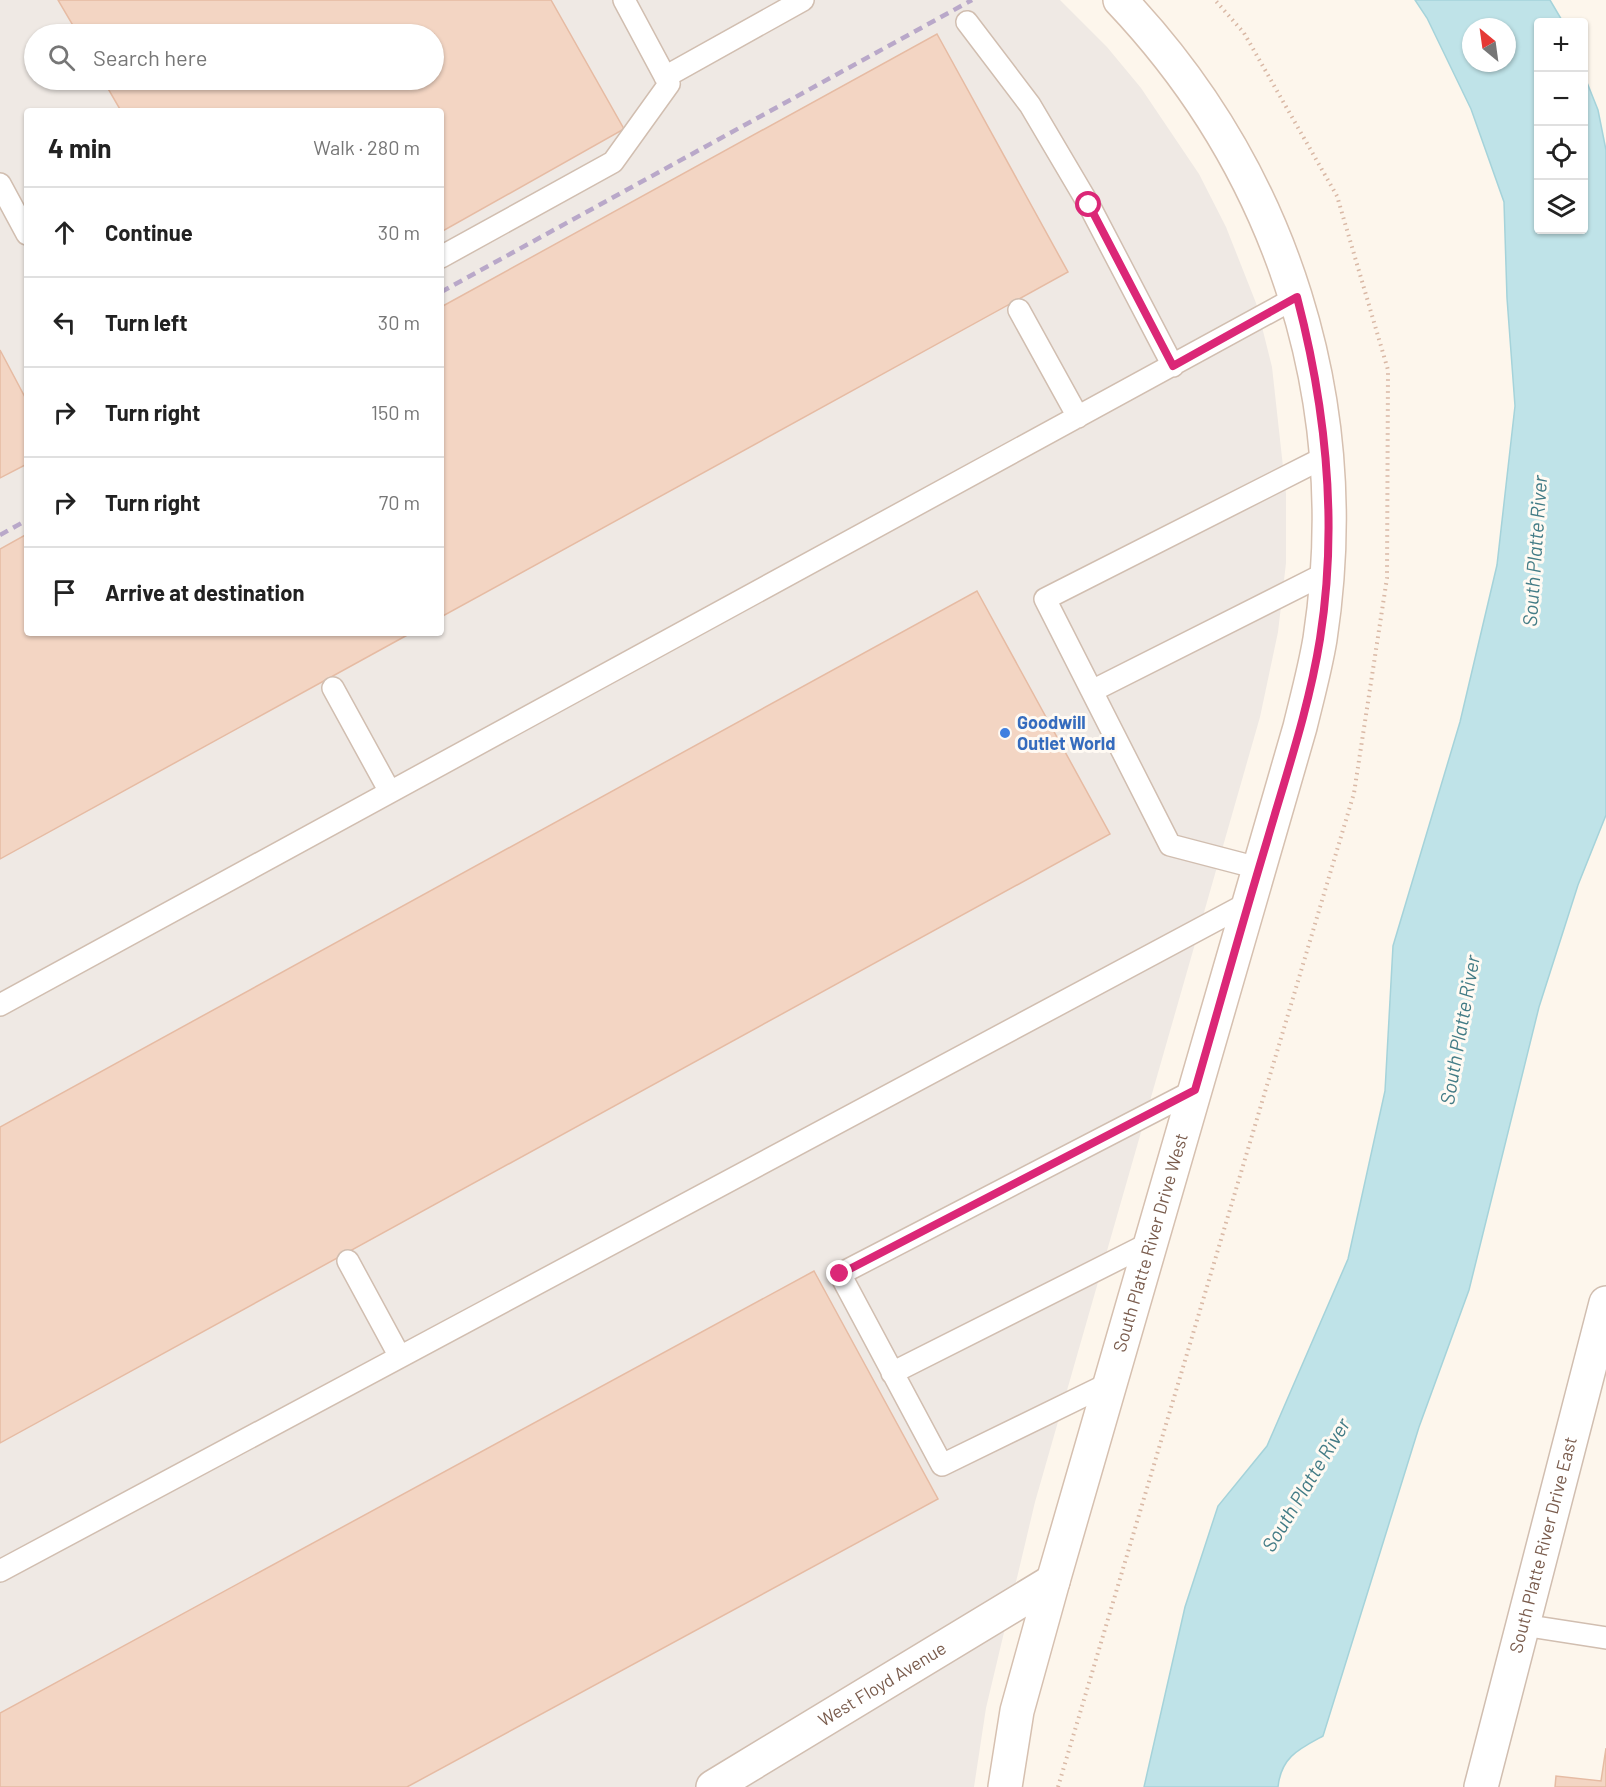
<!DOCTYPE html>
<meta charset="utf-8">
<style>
:root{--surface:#fff;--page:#f2f2f2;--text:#222;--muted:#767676;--line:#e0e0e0}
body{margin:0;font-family:Barlow,sans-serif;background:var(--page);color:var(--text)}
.controls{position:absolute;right:18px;top:18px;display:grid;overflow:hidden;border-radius:6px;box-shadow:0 2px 4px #0004}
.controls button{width:54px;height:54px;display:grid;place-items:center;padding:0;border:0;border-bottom:2px solid var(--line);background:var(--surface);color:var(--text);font:30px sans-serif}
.compass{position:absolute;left:1462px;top:18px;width:54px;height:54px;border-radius:50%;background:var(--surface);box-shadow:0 2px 4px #0004;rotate:331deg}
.stop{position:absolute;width:18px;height:18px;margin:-14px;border:4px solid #db2777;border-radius:50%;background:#fff}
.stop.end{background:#db2777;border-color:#fff;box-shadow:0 2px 6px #0008}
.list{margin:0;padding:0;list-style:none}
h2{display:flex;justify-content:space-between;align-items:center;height:78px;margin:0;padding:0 24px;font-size:26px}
h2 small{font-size:20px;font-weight:400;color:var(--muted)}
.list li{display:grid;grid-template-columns:39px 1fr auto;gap:18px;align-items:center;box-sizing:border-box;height:90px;padding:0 24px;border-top:2px solid var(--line)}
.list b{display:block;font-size:22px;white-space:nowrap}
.list em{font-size:20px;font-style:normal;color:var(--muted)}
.icon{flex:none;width:33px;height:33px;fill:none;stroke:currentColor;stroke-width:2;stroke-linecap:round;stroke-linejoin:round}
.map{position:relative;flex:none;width:1606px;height:1787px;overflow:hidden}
.search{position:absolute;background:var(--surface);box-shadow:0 2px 4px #0004;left:24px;top:24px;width:420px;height:66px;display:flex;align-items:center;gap:15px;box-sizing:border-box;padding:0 21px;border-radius:33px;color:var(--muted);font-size:22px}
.panel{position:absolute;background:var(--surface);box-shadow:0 2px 4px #0004;left:24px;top:108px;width:420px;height:528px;border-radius:6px}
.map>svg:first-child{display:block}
.industrial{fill:#efe9e4;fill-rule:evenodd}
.water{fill:#bfe3e8;stroke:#a5d3da;stroke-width:1.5;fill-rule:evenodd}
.building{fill:#f3d5c3;stroke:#e6bba3;stroke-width:1.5}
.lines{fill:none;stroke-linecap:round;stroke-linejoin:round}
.lane-casing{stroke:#d1beb0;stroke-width:24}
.street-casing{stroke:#d1beb0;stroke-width:36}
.secondary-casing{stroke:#d6c0b0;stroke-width:36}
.path{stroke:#d9b8a5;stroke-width:4;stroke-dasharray:1.5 4.5;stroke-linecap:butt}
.lane{stroke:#fff;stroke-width:21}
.street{stroke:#fff;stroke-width:33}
.secondary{stroke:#fff;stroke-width:33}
.rail{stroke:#b9a8c9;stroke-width:4.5;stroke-dasharray:9 6;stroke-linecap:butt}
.route{stroke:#db2777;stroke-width:8}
.shop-dot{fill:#3f7fe0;stroke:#fffaf3;stroke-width:2}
.labels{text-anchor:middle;stroke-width:6;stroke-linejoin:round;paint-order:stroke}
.shop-label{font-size:18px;font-weight:bold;fill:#366cbe;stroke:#fffaf3;text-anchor:start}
.street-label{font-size:18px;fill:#7a5c4d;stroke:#fffaf3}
.water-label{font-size:20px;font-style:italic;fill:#437c86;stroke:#fffaf3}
</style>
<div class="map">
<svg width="1606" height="1787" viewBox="0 0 1606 1787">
<rect width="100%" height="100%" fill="#fdf6ec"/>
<path class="industrial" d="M0,0h1060l47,47 34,41 58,86 27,53 30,76 16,64 14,127v69l-8,69 -18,85 -225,785 -49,206 -12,79h-974zM34,34h400v46h-400zM27,111h414v522h-414z"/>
<path class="water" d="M1415,0h135l13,22h-25v208h46v-155l14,35 8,40v665l-28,70 -39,122 -70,283 -50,137 -96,309c-24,13 -42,21 -45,51h-134l41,-180 33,-101 49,-60 81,-187 37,-168 8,-145 67,-224 37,-157 18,-159 -8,-108 -3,-96 -33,-93 -44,-91zM1471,27h36v36h-36z"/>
<path class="building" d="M58,0h493l73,129 -183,103v-121h-320l-18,-31h331v-46h-356z
M937,34l131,238 -627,345v-310z
M0,350l27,51v63l-27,14z
M27,534v99h384l-411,226v-310z
M977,591l133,243 -1110,609v-316z
M814,1271l124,228 -531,288h-407v-74z
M1606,1748v39h-51l1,-11 45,5z"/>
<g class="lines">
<defs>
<path id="lane" d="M967,22l63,83 59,100 84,161
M665,77l138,-77
M0,184l27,50
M441,257l172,-95 56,-78 -45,-84
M1019,310l59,107
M333,688l57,104
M1092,691l234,-118
M1258,868l-88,-23 -125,-246 280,-142
M0,1005l1297,-708
M348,1261l52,96
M892,1373l260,-131
M1112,1382l-170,83 -102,-191 355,-184
M0,1571l1248,-668
M1523,1625l83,13"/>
<g id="street">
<path id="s1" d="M713,1787l340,-206"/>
<path id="s2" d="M1481,1787l125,-484"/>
</g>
<g id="secondary">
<path id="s3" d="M1005,1787l12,-76 36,-130 247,-854c7,-29 15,-58 20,-88 36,-236 -36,-466 -200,-639"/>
</g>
</defs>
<use href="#lane" class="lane-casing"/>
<use href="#street" class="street-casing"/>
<use href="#secondary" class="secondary-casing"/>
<path class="path" d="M1058,1787l296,-994 33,-215 1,-208 -51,-174 -93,-163 -29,-33"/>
<use href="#lane" class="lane"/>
<use href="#street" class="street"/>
<use href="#secondary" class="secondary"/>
<path class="rail" d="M441,292l531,-292
M0,535l27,-15"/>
</g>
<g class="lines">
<path class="route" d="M840,1274l355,-184c24,-83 47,-166 72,-249 19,-66 42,-133 53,-202 18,-114 6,-231 -23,-342l-124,69 -84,-161"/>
</g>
<circle class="shop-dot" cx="1005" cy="733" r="6"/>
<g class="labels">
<g class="shop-label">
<text x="1017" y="729">Goodwill<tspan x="1017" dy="21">Outlet World</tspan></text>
</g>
<g class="street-label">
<text dy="6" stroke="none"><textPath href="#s3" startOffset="564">South Platte River Drive West</textPath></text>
<text dy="6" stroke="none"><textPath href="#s2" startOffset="250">South Platte River Drive East</textPath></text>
<text dy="6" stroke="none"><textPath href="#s1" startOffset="198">West Floyd Avenue</textPath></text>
</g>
<g class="water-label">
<text transform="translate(1535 551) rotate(-86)" y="7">South Platte River</text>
<text transform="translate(1460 1030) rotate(-80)" y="7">South Platte River</text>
<text transform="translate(1306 1485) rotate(-59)" y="7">South Platte River</text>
</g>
</g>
</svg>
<div class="controls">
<button>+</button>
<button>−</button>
<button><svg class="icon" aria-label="locate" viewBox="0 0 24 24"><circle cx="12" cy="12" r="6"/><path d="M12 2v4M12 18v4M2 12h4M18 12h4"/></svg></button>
<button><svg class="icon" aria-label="layers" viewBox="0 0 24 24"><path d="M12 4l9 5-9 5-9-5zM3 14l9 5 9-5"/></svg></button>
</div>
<svg class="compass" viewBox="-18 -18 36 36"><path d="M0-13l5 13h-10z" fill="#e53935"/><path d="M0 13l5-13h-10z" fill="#767676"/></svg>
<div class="stop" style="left:1089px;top:205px"></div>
<div class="stop end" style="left:840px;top:1274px"></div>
<div class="search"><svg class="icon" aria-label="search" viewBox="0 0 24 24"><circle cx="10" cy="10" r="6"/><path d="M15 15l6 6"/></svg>Search here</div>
<section class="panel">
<h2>4 min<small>Walk · 280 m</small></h2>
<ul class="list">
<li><svg class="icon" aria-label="ahead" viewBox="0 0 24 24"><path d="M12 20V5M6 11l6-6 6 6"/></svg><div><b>Continue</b></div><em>30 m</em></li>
<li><svg class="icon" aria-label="left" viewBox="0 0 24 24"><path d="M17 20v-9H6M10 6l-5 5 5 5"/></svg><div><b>Turn left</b></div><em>30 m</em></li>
<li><svg class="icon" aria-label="right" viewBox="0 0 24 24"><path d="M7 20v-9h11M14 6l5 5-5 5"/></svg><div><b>Turn right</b></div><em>150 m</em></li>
<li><svg class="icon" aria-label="right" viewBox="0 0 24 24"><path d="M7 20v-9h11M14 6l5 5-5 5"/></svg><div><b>Turn right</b></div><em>70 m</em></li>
<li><svg class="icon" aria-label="arrive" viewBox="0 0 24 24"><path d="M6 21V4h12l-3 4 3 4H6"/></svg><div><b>Arrive at destination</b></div></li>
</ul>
</section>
</div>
